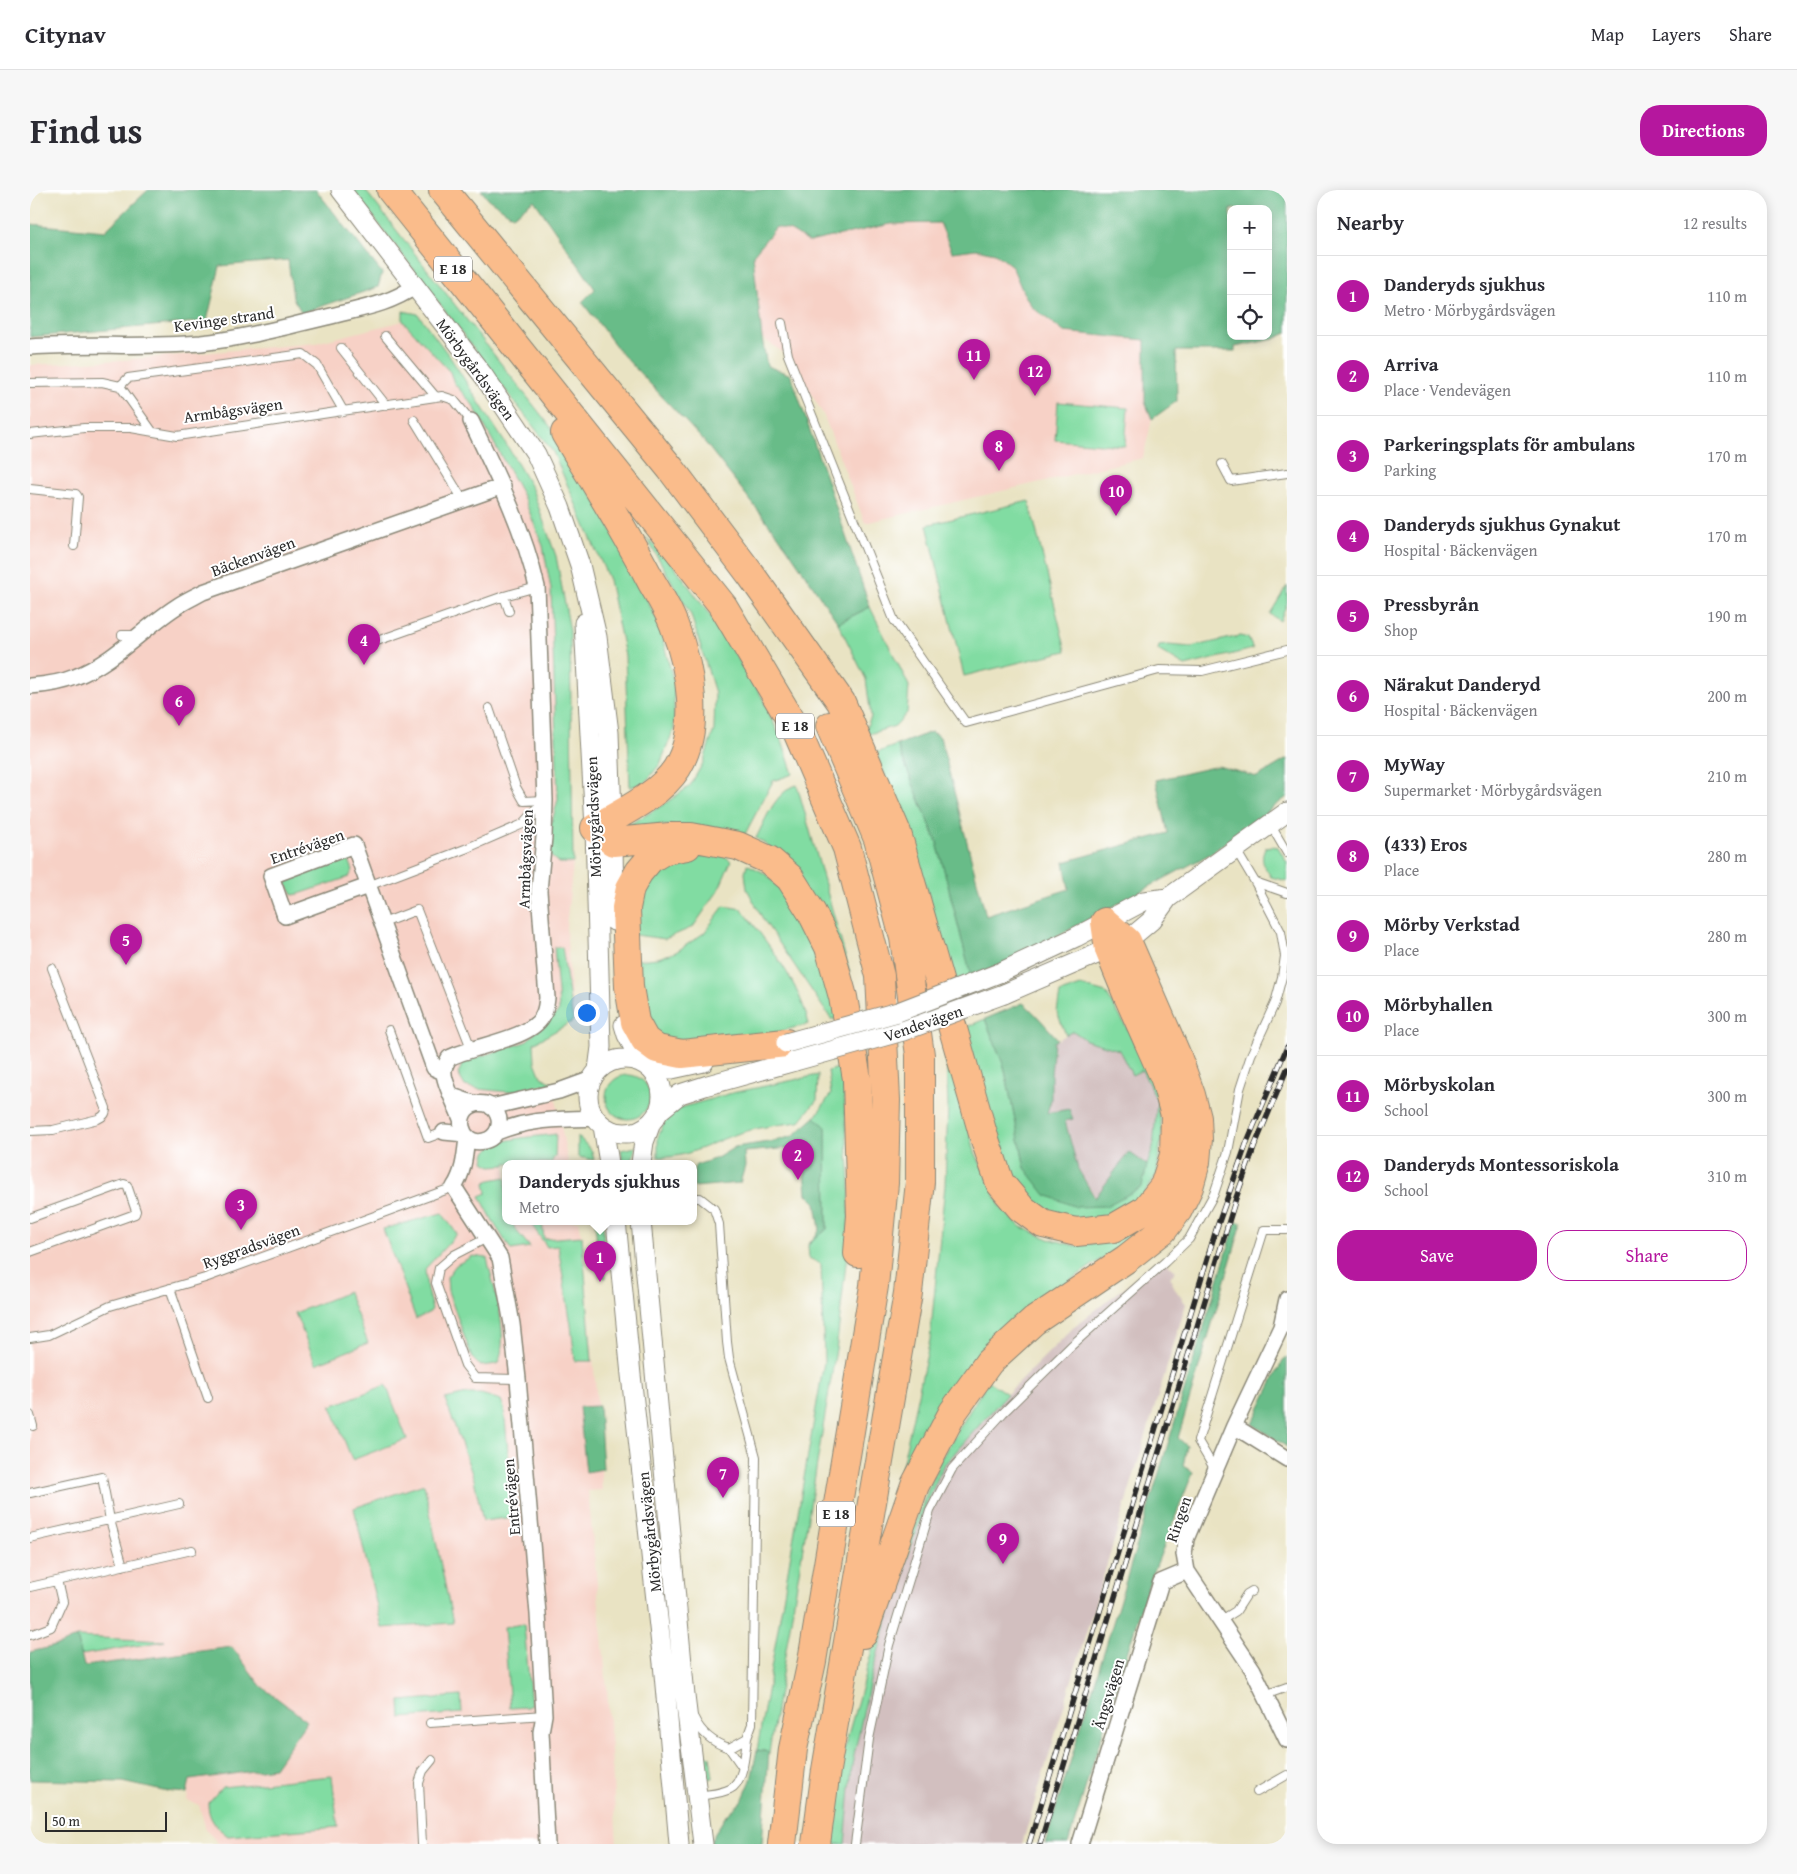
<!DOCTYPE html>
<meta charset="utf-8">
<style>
:root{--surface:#fff;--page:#f7f7f7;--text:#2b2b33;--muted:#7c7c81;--line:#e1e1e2;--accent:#b5179e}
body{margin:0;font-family:"Gentium Book Plus",serif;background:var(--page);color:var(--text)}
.controls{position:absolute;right:15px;top:15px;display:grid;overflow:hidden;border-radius:10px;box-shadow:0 2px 12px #0003}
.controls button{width:45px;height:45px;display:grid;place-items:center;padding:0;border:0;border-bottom:1px solid var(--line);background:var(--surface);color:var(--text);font:25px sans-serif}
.scale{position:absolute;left:15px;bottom:12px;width:122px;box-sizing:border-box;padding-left:5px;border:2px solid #2b2b2b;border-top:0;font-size:14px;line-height:18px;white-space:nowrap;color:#2b2b2b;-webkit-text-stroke:4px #fff;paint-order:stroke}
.you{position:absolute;left:556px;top:822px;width:18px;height:18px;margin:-12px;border:4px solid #fff;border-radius:50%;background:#1a73e8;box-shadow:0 0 0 8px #1a73e833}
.badge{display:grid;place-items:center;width:32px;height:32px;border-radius:50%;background:var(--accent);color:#fff;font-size:16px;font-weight:700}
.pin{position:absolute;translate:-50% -41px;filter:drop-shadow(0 1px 2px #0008)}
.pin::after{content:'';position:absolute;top:26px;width:18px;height:15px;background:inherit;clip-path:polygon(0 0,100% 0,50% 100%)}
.popup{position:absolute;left:472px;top:970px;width:195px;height:65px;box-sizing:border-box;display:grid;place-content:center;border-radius:10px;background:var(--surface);filter:drop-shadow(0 1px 4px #0005);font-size:16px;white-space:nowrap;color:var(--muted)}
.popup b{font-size:19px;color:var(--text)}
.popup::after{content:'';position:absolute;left:50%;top:100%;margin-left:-10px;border:10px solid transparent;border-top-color:var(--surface)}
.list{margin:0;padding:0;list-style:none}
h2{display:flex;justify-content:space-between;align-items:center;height:65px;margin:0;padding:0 20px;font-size:21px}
h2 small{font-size:16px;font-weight:400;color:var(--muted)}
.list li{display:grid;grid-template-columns:32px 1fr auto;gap:15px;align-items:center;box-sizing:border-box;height:80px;padding:0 20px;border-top:1px solid var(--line)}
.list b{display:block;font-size:19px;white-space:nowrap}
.list p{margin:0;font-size:16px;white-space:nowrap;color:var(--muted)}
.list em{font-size:16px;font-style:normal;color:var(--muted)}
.actions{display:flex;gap:10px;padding:15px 20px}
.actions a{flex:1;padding:11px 0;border:1px solid var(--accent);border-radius:20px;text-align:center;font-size:18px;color:var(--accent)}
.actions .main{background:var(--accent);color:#fff}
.icon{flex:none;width:28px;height:28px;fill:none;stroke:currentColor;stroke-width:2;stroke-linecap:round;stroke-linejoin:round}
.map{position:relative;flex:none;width:1257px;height:1654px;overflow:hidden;border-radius:20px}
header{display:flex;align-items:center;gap:30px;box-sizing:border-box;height:70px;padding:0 25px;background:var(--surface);border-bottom:1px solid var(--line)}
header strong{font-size:24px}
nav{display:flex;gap:28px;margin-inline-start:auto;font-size:18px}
.intro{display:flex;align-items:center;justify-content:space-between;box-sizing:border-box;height:120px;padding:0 30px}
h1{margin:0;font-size:35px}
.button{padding:12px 22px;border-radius:20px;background:var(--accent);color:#fff;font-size:18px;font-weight:700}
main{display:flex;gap:30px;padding:0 30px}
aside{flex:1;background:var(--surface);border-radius:20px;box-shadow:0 2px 12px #0003}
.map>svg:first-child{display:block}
.built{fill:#f7d1c6}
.industrial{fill:#d2bfbf}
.green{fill:#81dca2;stroke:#568466}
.forest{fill:#68bc88;stroke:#4a745a;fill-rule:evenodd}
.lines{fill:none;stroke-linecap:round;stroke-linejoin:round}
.service-casing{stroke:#8a8777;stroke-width:10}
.minor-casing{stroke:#8a8777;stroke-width:18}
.tertiary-casing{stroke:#8a8777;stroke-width:21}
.motorway-casing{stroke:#8a8777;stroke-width:30}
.service{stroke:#fff;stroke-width:8}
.minor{stroke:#fff;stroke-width:15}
.tertiary{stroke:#fff;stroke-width:19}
.motorway{stroke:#fabc8b;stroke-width:28}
.rail-casing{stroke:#2b2b2b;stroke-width:5.5}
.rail{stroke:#fff;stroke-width:4;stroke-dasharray:11;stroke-linecap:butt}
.tertiary-bridge-casing{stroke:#8a8777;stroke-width:21;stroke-linecap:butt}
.tertiary-bridge{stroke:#fff;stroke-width:19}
.labels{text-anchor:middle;stroke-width:4;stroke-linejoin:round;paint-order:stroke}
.shield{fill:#fff;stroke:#6b6b6b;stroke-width:1}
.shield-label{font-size:15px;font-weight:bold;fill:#2b2b2b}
.street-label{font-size:16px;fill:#2b2b2b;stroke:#fff}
</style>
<header>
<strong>Citynav</strong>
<nav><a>Map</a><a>Layers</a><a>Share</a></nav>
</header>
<div class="intro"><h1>Find us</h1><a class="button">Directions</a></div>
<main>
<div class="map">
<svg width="1257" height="1654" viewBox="0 0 1257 1654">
<rect width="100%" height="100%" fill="#fff"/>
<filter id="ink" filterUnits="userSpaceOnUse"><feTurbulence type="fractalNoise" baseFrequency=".02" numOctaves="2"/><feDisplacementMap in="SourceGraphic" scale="10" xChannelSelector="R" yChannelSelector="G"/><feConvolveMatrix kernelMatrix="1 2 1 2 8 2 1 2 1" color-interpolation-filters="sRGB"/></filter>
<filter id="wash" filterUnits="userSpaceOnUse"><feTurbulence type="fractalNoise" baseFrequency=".0096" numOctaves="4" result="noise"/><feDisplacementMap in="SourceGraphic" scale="20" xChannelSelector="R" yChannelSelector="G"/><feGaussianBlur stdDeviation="1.12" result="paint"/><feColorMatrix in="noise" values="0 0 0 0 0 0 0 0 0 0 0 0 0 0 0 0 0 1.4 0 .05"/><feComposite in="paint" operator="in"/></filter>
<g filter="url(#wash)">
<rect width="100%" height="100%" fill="#e9e3c3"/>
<path class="built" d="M910,33l12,28 24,-2 19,4 17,13 11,26 9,15 32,25 81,8v62l7,17 -9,39 -278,65 -41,-107 -33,-58 -29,-20 -9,-83 23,-28 15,4 18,11 82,-18z
M373,121l15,3 32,43 59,92 23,40 24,67 14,75 3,232 -7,64 7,94 -39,22 1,19 6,15 12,6 15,80h-62v58h73l3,15 21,233 -2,2 1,19 -14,1 19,198 10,155h-398l-13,-14 -7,-25 -12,-5 3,-20 84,-12 32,-47 -45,-35 -29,-39 -148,19 -7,-29 -17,8 -30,7v-1287l94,-5 192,-17 87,-22z"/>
<path class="industrial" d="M1043,841l13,9 34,10 12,24 10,-5 15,32 -4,47 -6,17 -18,-12 -33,45 -18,-29 -13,-48 3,-12 -21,4 4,-13v-25l3,-33z
M1131,1069l15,12 -6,6 5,12 11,15 -164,540h-177l7,-79 18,-84 25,-88 29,-84 19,-43 64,-72 67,-67z"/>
<path class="green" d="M323,0h12l199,254 58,105 36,73 16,61v46l-14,35 -15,19 -15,4 -5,-131 -16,-76 -56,-128z
M373,121l15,3 32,43 59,92 23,40 24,67 14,75 3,232h-14l-15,-12 14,-52 -7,-210 -8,-43 -20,-50 -50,-91 -19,-22 -4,-11 -47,-51z
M1028,212l70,6 -3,38 -70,-6z
M999,311l37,150 -102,25 -37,-151z
M616,347l24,23 44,61 48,76 21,47 10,30 -20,7 -28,53c-39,-10 -78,-9 -118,-8l36,-21 27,-19 13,-23 11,-33 1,-37 -24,-78z
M1257,396v17l-7,18 -10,-7z
M840,417l39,79 -2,27 -12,13 -26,8 -3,-6 5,-11 -5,-38 -28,-56z
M1210,446l8,2 5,11 -68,17 -27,-16 1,-4 9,-1 23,2z
M867,555l40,97 34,134 -19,8 -23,-88 -23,-69 -30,-74z
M767,595l53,188 -82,-127 -12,-8c10,-19 19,-46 41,-53z
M1242,656l6,1 9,15v19l-16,-4c-7,-11 -12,-18 -5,-30z
M693,665l8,6 -13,30 -25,36 -28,12 -30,-4c2,-13 3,-41 7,-51 12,-28 56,-28 81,-29z
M312,667l7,3 4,10 -4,7 -50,17 -6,1 -7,-12 3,-6z
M717,674l19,10 30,33 18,46 18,38 8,28h-9l-68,-100 -16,-30 -2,-16z
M694,716l18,3c27,37 56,71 67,115l-40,10 -75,10 -30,-4 -15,-15 -12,-65 21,-2 18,-6 28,-19z
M532,757l11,74 -39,22 1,19 6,15 12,6 -45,9 -30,-3 -13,-3 -7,-12 5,-12 62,-20 34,-31 -1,-19 -4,-44z
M1051,796l25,7 21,35 28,54 7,49 -5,43 -18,27 -24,12 -34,8 -30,-6 -25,-18 -26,-35 -36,-134 21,-9 19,47 21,102 81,38 41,-41 6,-17 4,-47 -15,-31 -10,5 -13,-25 -33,-10 -13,-9 -7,4 -9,-23 3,-19z
M915,843l30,119 26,56 20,19 28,12 27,7 29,-5 60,-35 -22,25 -71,48 -61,45 -38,37 -22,31 -15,37 -37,72 -5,1 36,-162 15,-155 3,-80z
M812,877l8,117 -3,70 -10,89 -68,409 -12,-2 67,-388 -3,-98 -12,-6 -1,-13 19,-16 -1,-101 -11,-11 16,-23 -3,-23z
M788,885l-1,25 -18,22c-23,3 -46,6 -68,14 -24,9 -47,23 -73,21v-20l6,-14 16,-15 52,-15z
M576 907a22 22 0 1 1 44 0a22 22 0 1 1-44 0Z
M526,944l-1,22 -4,7h-45v2l-15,1 -7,-4c1,-6 1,-10 6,-14 12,-11 48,-11 66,-14z
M548,946l14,15 2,9 -16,-3z
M606,957l-5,16h-8l-2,-13z
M476,987v44h6l3,8 15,18 -19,3 -16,-25 -15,-29 7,-3 -2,-10 5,-3z
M412,1023l15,21 -32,35 2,21 5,19 -2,3 -14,7 -33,-90z
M499,1031h13l2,18 38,-3 10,125h-17l-4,-36 -13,-79 -11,1z
M565,1031h8l1,46 2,11 -6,-2z
M443,1066l14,2c7,31 23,76 11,106l-18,2 -8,-8 -24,-67 -1,-14 9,-12z
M318,1102l20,51 -52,21 -21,-51z
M958,1191l19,13 -64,72 -19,43 -29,84 -25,88 -18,84 -7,79h-13l9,-84 33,-117 32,-98 34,-85z
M356,1195l21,54 -55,21 -21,-54z
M437,1204h14l20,6 3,8 10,109 -31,4 -9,-42 -29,-80z
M394,1294l29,139 -71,5 -28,-120z
M494,1434l7,81 -4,2 -17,1 -6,-81z
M47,1447l88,4 -84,14z
M431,1506l1,17 -61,5 -1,-17z
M669,1561l11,5 3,22 -11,2z
M302,1586l6,51 -110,9c-12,-9 -20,-17 -20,-33l14,-16z"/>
<path class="forest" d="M118,0h168l66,83 -4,14 -76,26 -9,-15 -5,-38 -68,6 -13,55 -177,16v-113l75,7z
M451,0h806v143l-13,6 -39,8v4h-59l1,50 -25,18 -7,-17v-62l-81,-8 -32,-25 -9,-15 -11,-26 -17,-13 -19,-4 -24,3 -12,-29 -49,1 -82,18 -18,-11 -15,-4 -23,28 9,83 5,28 24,9 79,232 -32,16 -52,-77 -83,-106 -81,-86 -40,-52 13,-13 -61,-89 -21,16 -25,-17zM1201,19h37v127h-37z
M901,542l9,5 46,179 83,-27 -5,-27 104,-29 -12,-53 62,-14 39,11 30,-18v38l-77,57 -204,110 -35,12 -34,-134 -40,-97z
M993,813c14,11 23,24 35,36l-4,3 -3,33v25l-4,13 22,-4 4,10 -8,2 13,48 17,29 34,-46 18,13 -5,22 -36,19 -30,1 -30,-12 -21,-27 -21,-102 -19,-47z
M785,927l11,10 1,102 -19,16 12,-15 -4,-27 -9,-9 -4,-47 -59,5 1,14 -5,17 -46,4v-19l2,-3 21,-7 18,-11 40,-6 18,-5z
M1206,1032l6,1 -64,215 9,8 -4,20 10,6 -46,117 -79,255h-23z
M1257,1167v90l-35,-23 31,-64z
M569,1216l4,63 -17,3 -7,-65z
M47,1447l7,29 148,-19 29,39 46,35 -33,47 -84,12 -3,13 -24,-2 -40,-9 -93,-2v-128l30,-7z
M727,1560l12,2 -7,92h-51v-4l14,-23 17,-16 9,-21z"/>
</g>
<g filter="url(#ink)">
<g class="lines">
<defs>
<path id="service" d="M752,133l6,32 106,265 72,103 193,-53 43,1 85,-21
M355,146l51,61
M311,158l45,57
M0,193l72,-1 18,4 32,45
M90,196l8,-8 175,-24 14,11 27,47
M384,230l49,80
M0,244l54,-6h47l46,8 265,-40 12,4 17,21
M1192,274l9,17 56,-8
M0,299l46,5 2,3 -4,49
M474,406l5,15
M92,445h16
M344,452l130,-46 33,-9
M459,518l27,79 8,14 21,-1
M1240,634l17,29
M1225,692l32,11
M338,696l97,-37 58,-25 20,-22
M353,733l34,-13 54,138
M359,840l39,108 16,-6
M0,941l23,-1 45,-11c6,-3 8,-5 8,-11l-54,-140
M664,1008h6l14,11 5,15 8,118 2,16 27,99 -4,267 -5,14 -18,10c-15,-5 -28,-15 -35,-30
M0,1028l94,-34 3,1 9,26 -1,3 -105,38
M457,1048l-33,17 -15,13 -3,15 29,82 10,13 43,1
M140,1098l38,110
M0,1148l19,-3 61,-29 95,-28 249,-91
M0,1225l3,11
M1185,1280l-17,-29 66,-211h23
M0,1303l72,-16 8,43 13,46
M0,1348l149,-34
M0,1397l162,-37
M1190,1431l16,-10 11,-17 5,-3
M0,1445l21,-8 11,-25 -5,-21
M1235,1505l22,-8
M400,1533l114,-8
M699,1558l14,20
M1227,1602l30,-17
M669,1606c10,-2 21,-2 31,-7 14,-6 15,-37 17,-51
M392,1654l-3,-61 4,-12 9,-11
M825,1654l14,-105 20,-94 41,-134 22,-42 51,-56 68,-67 94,-84 24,-23 25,-45 14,-42 12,-63 11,-34 24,-52 7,-26 3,-21 -4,-24 -26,-50 -19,-32"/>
<path id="minor" d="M0,157c57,-4 114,1 171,-4 44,-5 83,-16 126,-26 34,-9 59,-11 89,-31
M0,496c15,-1 31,-3 45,-9 39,-15 67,-48 101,-70 9,-6 18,-10 27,-15l300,-106
M338,696l-83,30 -14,-40 83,-31 80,223 9,4
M422,906c7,2 15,6 22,7 4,1 8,0 12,1 10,3 16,15 12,25 -2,6 -8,11 -14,12 -24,6 -32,-31 -8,-37
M461,917l68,-16 33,-12
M431,929c-4,-12 -17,-35 -17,-46 -1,-5 3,-11 5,-15 23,-12 81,-19 93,-41 4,-6 4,-12 5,-19l-8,-107 5,-54 1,-37 -8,-213c-13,-58 -40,-112 -66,-166
M414,942l21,2
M467,942c35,-14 61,-12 98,-14
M437,947c-2,18 -3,35 -13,50l46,71 12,66 6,55 20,235 6,101 -3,17 6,112
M1257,1109l-6,28 -47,99 -48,113 -2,15 3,17 66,99 34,70
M1204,1236l53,33
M1050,1654l81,-262 26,-11"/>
<path id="tertiary" d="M311,0l142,185 53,79 24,53 20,58 17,72 12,96 4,109 1,79
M554,433l11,205 6,219 -3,23
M969,783l77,-36 68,-36 24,-3
M974,804l123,-53 25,-21 16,-22 119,-86
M594,835l3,10 14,27
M558 906a37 37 0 1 1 74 0a37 37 0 1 1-74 0Z
M621,879h21l32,-7
M629,921l21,-17 28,-9 87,-24
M573,936l6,37
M611,973l3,-21 7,-19
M586,1031l15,154 32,288 16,181
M611,1031l44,475 18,148"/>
<path id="motorway" d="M361,0l332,416 73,123 51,119 33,128 6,124 -2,83 -10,103 -62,375 -19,88 -11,95
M413,0l228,279 80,106 90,127 56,131 86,301 17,49 21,25 22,16 33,8 38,-4 31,-18 19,-24 10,-31 1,-40 -10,-36 -38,-85 -18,-44 -4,-28
M535,243c29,49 60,97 86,148 8,14 17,28 23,44 16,42 28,102 3,143 -17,27 -56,45 -82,60l18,14 57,-5h21l47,9 31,14 21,18 22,35 17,34 14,50 14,82 4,137 -3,37
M657,656l-22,4 -15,9 -11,13 -9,16 -4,20 3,79 6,35 10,18 12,9 25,5 104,-11
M833,1444l52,-149 38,-73 36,-50 45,-41 92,-62 37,-29 15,-20 11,-23 7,-25 2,-23 -1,-21 -6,-23 -14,-39 -50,-115 -22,-19
M786,1654l10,-74 82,-477 12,-111v-127l-16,-117 -26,-99 -48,-113"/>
</defs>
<use href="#service" class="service-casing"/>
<use href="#minor" class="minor-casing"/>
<use href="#tertiary" class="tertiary-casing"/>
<use href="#motorway" class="motorway-casing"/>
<use href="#service" class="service"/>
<use href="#minor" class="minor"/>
<use href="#tertiary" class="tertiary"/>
<use href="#motorway" class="motorway"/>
<defs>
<path id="rail" d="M999,1654l187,-614 31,-88 40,-95
M1010,1654l196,-646 19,-53 32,-76"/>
</defs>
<use href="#rail" class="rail-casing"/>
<use href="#rail" class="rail"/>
<defs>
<path id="tertiary-bridge" d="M756,853l112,-31 101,-39
M765,871l108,-30 101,-37"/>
</defs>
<use href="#tertiary-bridge" class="tertiary-bridge-casing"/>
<use href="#tertiary-bridge" class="tertiary-bridge"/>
</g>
</g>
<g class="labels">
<g class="shield">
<rect x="404" y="66.5" width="38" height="25" rx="4"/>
<rect x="746" y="523.5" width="38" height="25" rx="4"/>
<rect x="787" y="1311.5" width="38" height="25" rx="4"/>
</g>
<g class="shield-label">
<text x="423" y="84">E 18</text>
<text x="765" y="541">E 18</text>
<text x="806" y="1329">E 18</text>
</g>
<g class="street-label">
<text transform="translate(194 129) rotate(-8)" y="6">Kevinge strand</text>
<text transform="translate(446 179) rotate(54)" y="6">Mörbygårdsvägen</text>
<text transform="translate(203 220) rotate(-8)" y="6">Armbågsvägen</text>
<text transform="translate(223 366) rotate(-20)" y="6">Bäckenvägen</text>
<text transform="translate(563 627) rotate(-92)" y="6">Mörbygårdsvägen</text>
<text transform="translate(277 656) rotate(-19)" y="6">Entrévägen</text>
<text transform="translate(495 669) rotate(-88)" y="6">Armbågsvägen</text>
<text transform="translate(893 833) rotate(-19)" y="6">Vendevägen</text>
<text transform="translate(221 1056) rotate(-20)" y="6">Ryggradsvägen</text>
<text transform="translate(481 1307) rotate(-95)" y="6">Entrévägen</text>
<text transform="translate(1148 1329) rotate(-71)" y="6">Ringen</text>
<text transform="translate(619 1342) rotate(-96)" y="6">Mörbygårdsvägen</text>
<text transform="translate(1078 1504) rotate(-73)" y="6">Ängsvägen</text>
</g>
</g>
</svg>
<div class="controls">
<button>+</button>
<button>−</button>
<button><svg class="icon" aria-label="locate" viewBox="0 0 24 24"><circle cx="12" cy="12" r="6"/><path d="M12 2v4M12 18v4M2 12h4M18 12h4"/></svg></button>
</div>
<div class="scale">50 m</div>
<div class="you"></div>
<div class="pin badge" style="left:570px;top:1092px">1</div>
<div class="popup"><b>Danderyds sjukhus</b>Metro</div>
<div class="pin badge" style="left:768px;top:990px">2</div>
<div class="pin badge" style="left:211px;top:1040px">3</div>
<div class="pin badge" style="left:334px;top:475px">4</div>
<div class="pin badge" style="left:96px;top:775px">5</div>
<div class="pin badge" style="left:149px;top:536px">6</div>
<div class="pin badge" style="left:693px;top:1308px">7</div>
<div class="pin badge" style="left:969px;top:281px">8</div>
<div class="pin badge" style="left:973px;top:1374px">9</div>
<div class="pin badge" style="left:1086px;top:326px">10</div>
<div class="pin badge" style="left:944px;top:190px">11</div>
<div class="pin badge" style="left:1005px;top:206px">12</div>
</div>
<aside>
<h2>Nearby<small>12 results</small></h2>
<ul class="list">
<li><span class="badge">1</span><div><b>Danderyds sjukhus</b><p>Metro · Mörbygårdsvägen</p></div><em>110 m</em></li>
<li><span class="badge">2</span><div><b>Arriva</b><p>Place · Vendevägen</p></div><em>110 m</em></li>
<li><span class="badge">3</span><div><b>Parkeringsplats för ambulans</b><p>Parking</p></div><em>170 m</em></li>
<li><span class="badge">4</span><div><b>Danderyds sjukhus Gynakut</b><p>Hospital · Bäckenvägen</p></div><em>170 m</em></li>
<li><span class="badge">5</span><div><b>Pressbyrån</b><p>Shop</p></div><em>190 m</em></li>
<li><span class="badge">6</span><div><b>Närakut Danderyd</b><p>Hospital · Bäckenvägen</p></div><em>200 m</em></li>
<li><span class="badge">7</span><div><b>MyWay</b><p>Supermarket · Mörbygårdsvägen</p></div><em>210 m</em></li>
<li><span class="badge">8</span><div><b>(433) Eros</b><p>Place</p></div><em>280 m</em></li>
<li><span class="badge">9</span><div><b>Mörby Verkstad</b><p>Place</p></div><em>280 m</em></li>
<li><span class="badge">10</span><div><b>Mörbyhallen</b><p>Place</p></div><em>300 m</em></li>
<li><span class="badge">11</span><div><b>Mörbyskolan</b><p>School</p></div><em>300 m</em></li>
<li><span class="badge">12</span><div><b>Danderyds Montessoriskola</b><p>School</p></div><em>310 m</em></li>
</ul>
<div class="actions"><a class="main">Save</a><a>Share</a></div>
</aside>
</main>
